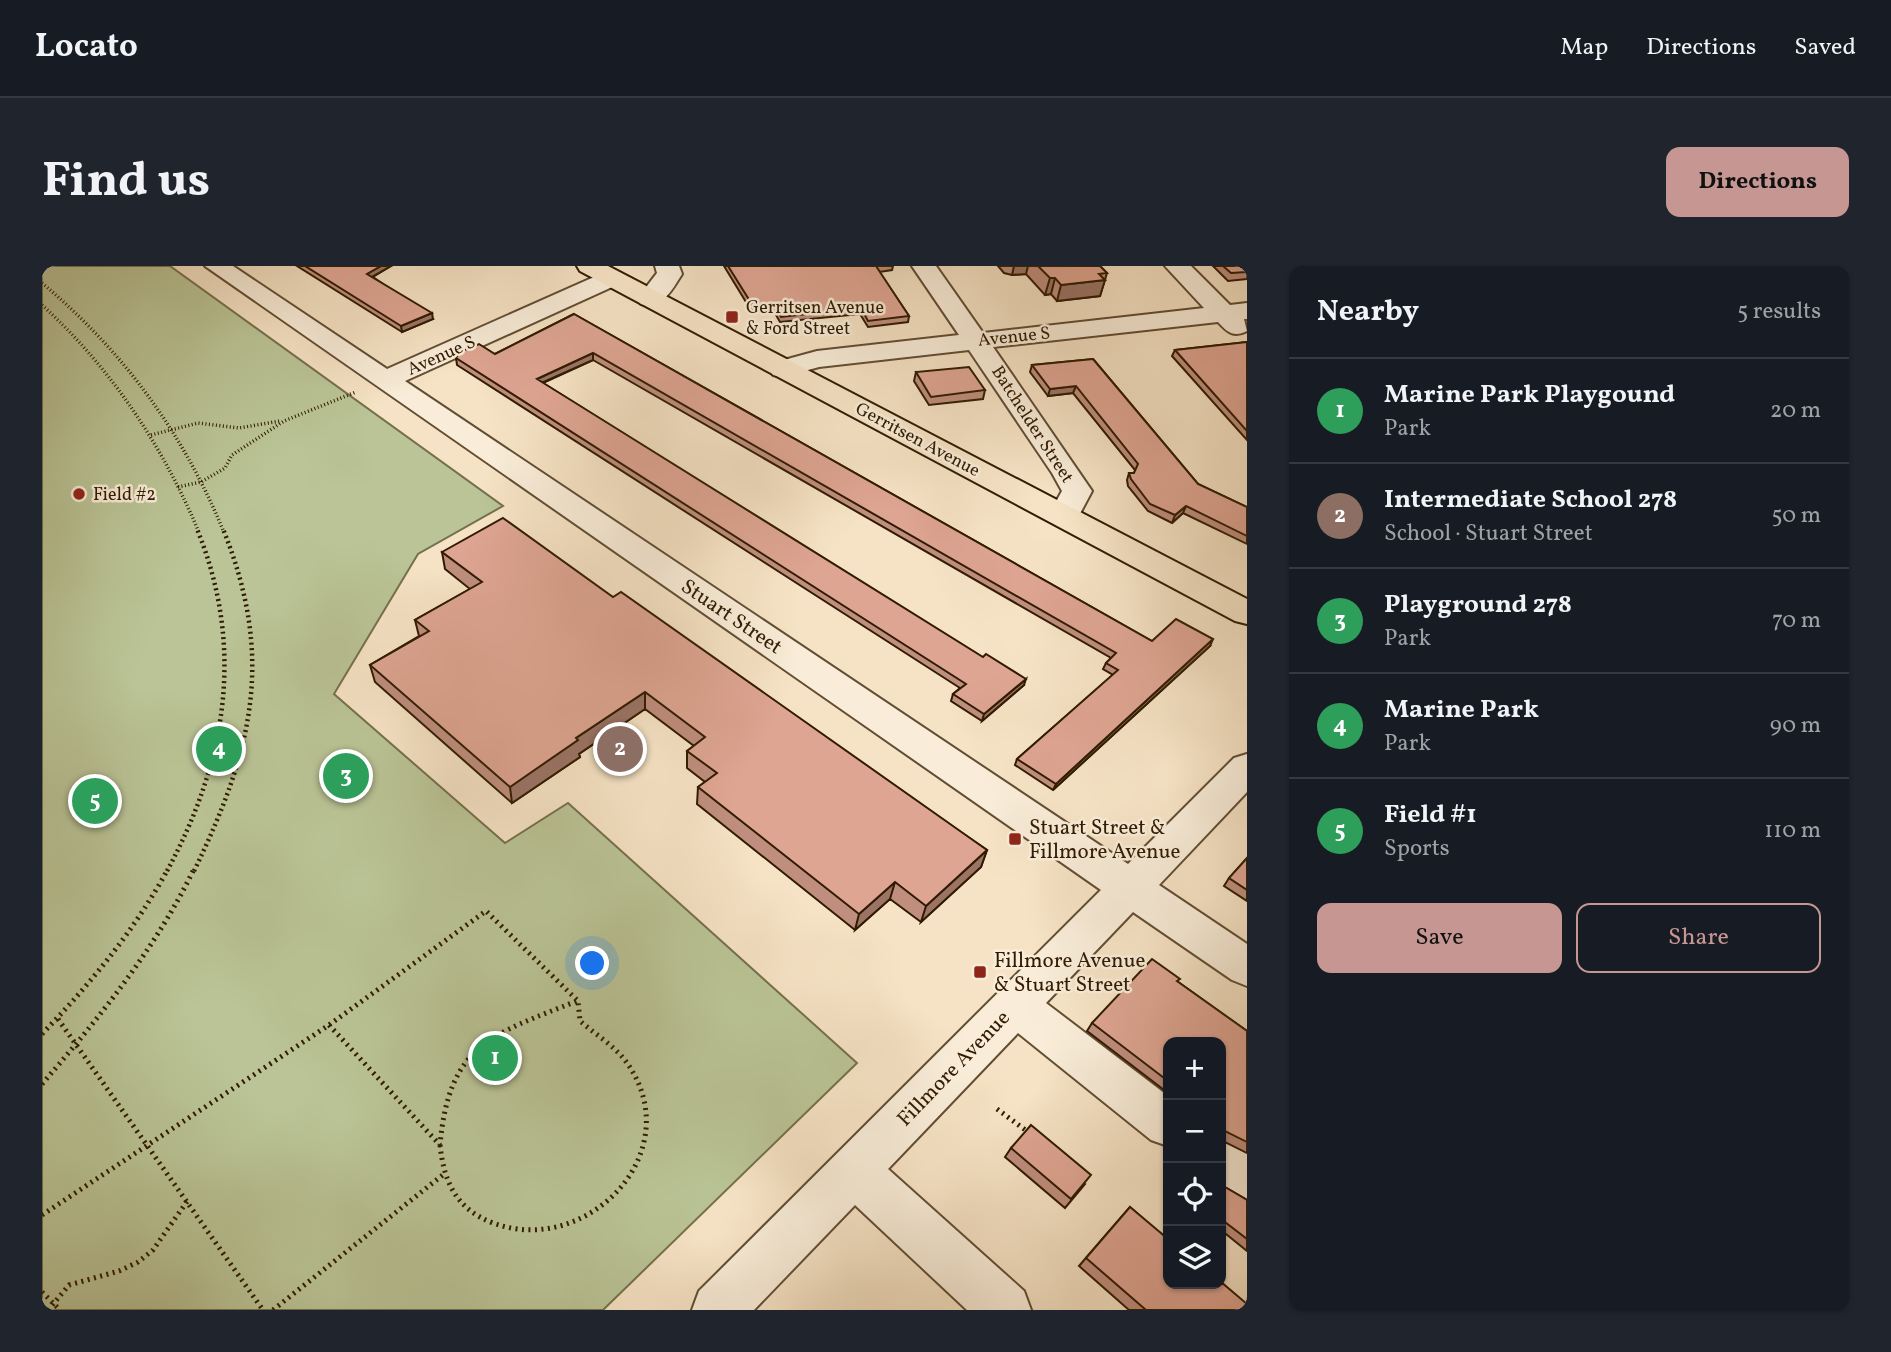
<!DOCTYPE html>
<meta charset="utf-8">
<style>
:root{--surface:#171b24;--page:#20242c;--text:#f1f3f6;--muted:#9ea1a6;--line:#363941;--accent:#c59692}
body{margin:0;font-family:Vollkorn,serif;background:var(--page);color:var(--text)}
.controls{position:absolute;right:21px;bottom:21px;display:grid;overflow:hidden;border-radius:14px;box-shadow:0 2px 5px #0004}
.controls button{width:63px;height:63px;display:grid;place-items:center;padding:0;border:0;border-bottom:2px solid var(--line);background:var(--surface);color:var(--text);font:35px sans-serif}
.you{position:absolute;left:551px;top:698px;width:24px;height:24px;margin:-18px;border:5px solid #fff;border-radius:50%;background:#1a73e8;box-shadow:0 0 0 10px #1a73e833}
.badge{display:grid;place-items:center;width:46px;height:46px;border-radius:50%;background:var(--accent);color:#fff;font-size:23px;font-weight:700}
.pin{position:absolute;translate:-50% -50%;border:4px solid #fff;box-shadow:0 2px 7px #0006}
.list{margin:0;padding:0;list-style:none}
h2{display:flex;justify-content:space-between;align-items:center;height:91px;margin:0;padding:0 28px;font-size:30px}
h2 small{font-size:23px;font-weight:400;color:var(--muted)}
.list li{display:grid;grid-template-columns:46px 1fr auto;gap:21px;align-items:center;box-sizing:border-box;height:105px;padding:0 28px;border-top:2px solid var(--line)}
.list b{display:block;font-size:26px;white-space:nowrap}
.list p{margin:0;font-size:23px;white-space:nowrap;color:var(--muted)}
.list em{font-size:23px;font-style:normal;color:var(--muted)}
.actions{display:flex;gap:14px;padding:21px 28px}
.actions a{flex:1;padding:16px 0;border:2px solid var(--accent);border-radius:14px;text-align:center;font-size:24px;color:var(--accent)}
.actions .main{background:var(--accent);color:#111}
.icon{flex:none;width:38px;height:38px;fill:none;stroke:currentColor;stroke-width:2;stroke-linecap:round;stroke-linejoin:round}
.map{position:relative;flex:none;width:1205px;height:1044px;overflow:hidden;border-radius:14px}
header{display:flex;align-items:center;gap:42px;box-sizing:border-box;height:98px;padding:0 35px;background:var(--surface);border-bottom:2px solid var(--line)}
header strong{font-size:33px}
nav{display:flex;gap:38px;margin-inline-start:auto;font-size:24px}
.intro{display:flex;align-items:center;justify-content:space-between;box-sizing:border-box;height:168px;padding:0 42px}
h1{margin:0;font-size:49px}
.button{padding:18px 32px;border-radius:14px;background:var(--accent);color:#111;font-size:24px;font-weight:700}
main{display:flex;gap:42px;padding:0 42px}
aside{flex:1;background:var(--surface);border-radius:14px;box-shadow:0 2px 5px #0004}
.map>svg:first-child{display:block}
.green{fill:#bac496;stroke:#75704c;stroke-width:2}
.lines{fill:none;stroke-linecap:round;stroke-linejoin:round}
.minor-casing{stroke:#624d33;stroke-width:4}
.major-casing{stroke:#301b02;stroke-width:4}
.path-far2{stroke:#301b02;stroke-width:3.5;stroke-dasharray:1 2.5;stroke-linecap:butt}
.path-far1{stroke:#301b02;stroke-width:4.5;stroke-dasharray:2 3.5;stroke-linecap:butt}
.path{stroke:#301b02;stroke-width:5;stroke-dasharray:2 4.5;stroke-linecap:butt}
.minor{fill:#f9edd9;fill-rule:evenodd}
.major{fill:#f6e3c5;fill-rule:evenodd}
.wall{fill:#bf8e7e;stroke:#301b02;stroke-width:2}
.shaded-wall{fill:#9b7466;stroke:#301b02;stroke-width:2}
.building{fill:#dea592;stroke:#301b02;stroke-width:2}
.poi-dot{fill:#8f2418;stroke:#f9edd9;stroke-width:2.5}
.labels{text-anchor:middle;stroke-width:5;stroke-linejoin:round;paint-order:stroke}
.far-poi-label{font-size:18px;fill:#301b02;stroke:#f9edd9;text-anchor:start}
.far-street-label{font-size:18px;fill:#301b02;stroke:#f9edd9}
.street-label{font-size:21px;fill:#301b02;stroke:#f9edd9}
.poi-label{font-size:21px;fill:#301b02;stroke:#f9edd9;text-anchor:start}
</style>
<header>
<strong>Locato</strong>
<nav><a>Map</a><a>Directions</a><a>Saved</a></nav>
</header>
<div class="intro"><h1>Find us</h1><a class="button">Directions</a></div>
<main>
<div class="map">
<svg width="1205" height="1044" viewBox="0 0 1205 1044">
<rect width="100%" height="100%" fill="#f6e3c5"/>
<filter id="stains"><feTurbulence type="fractalNoise" baseFrequency=".00286" numOctaves="4"/><feColorMatrix values="0 0 0 0 .2 0 0 0 0 .09 0 0 0 0 .02 0 0 0 .5 -.17"/></filter>
<radialGradient id="worn" r=".72"><stop offset=".6" stop-color="#630" stop-opacity="0"/><stop offset="1" stop-color="#630" stop-opacity=".3"/></radialGradient>
<path class="green" d="M0,0h128l333,240 -85,48 -84,140 171,149 63,-40 289,260 -254,247h-561z"/>
<g class="lines">
<defs>
<path id="minor" d="M163,0h28l154,103 216,-96h18l3,5 -3,5 -216,98 723,483 106,-106 13,-4v38l-88,93 88,59v42l-15,-6 -99,-68 -87,91 122,93v50l-17,-6 -133,-107 -130,136 136,122 7,19h-64l-112,-105 -101,105h-62l7,-19 402,-401z
M613,0h24l3,8c-10,16 -20,36 -41,30l-4,-5 20,-26z
M870,0h24l47,67 221,-25 -39,-42h26l39,39 17,-2v16h-3l3,12c-13,7 -20,1 -29,-9l-225,25 99,144 -17,32 -11,3 -11,-3 -5,-7 14,-25 -10,-18 -83,-123 -150,17 -36,10 -10,-2 -4,-6 4,-6 44,-12 142,-16z
M1179,874l26,14v54l-26,-14z"/>
<path id="major" d="M535,0h31l639,333v25l-12,-3 -655,-350z"/>
</defs>
<use href="#minor" class="minor-casing"/>
<use href="#major" class="major-casing"/>
<path class="path-far2" d="M0,17c81,68 141,150 181,247
M0,39c69,63 120,140 156,225
M109,169l47,-12 41,5 41,-7
M136,221l23,-5 24,-14 7,-13 52,-34 72,-29"/>
<path class="path-far1" d="M125,605c60,-111 78,-224 30,-342
M152,605c59,-122 81,-213 29,-342"/>
<path class="path" d="M16,753l205,291
M287,759l111,120c9,-101 51,-110 137,-144
M0,768c49,-51 92,-103 126,-165
M0,818c57,-66 114,-136 152,-215
M955,843l31,23
M398,879c4,37 16,64 53,78 94,35 197,-71 134,-160 -12,-17 -31,-28 -47,-42l-2,-20
M0,949l287,-190 157,-114 92,90
M0,1026l18,18
M6,1044l21,-25 50,-14 19,-9 15,-12 35,-50
M231,1044l171,-136"/>
<use href="#minor" class="minor"/>
<use href="#major" class="major"/>
</g>
<path class="wall" d="M255,0h94l-18,11 60,42 -31,13z
M682,0h169l-1,4 -13,2 30,44 -1,6 -40,5 -8,-13 -80,8 -8,-14 -20,4z
M956,0h102l7,7 -7,23 -43,5 -6,-7 -6,1 -19,-21 -14,1 -8,-2z
M1171,0h34v13l-19,2z
M532,48l578,327 58,5 -157,144 -38,-25 2,-6 96,-84 -10,-6 3,-6 5,-5 -518,-298 -50,23 481,302 -42,36 -31,-20 2,-7 7,-6 -503,-323 -1,-7 39,-4z
M1205,76v98l-75,-84 3,-6z
M1051,93l105,125 49,23v37l-64,-31 -11,10 -24,-12 -20,-25 -1,-6 2,-7h5l1,-3 -62,-77 -25,3 -18,-24 2,-7z
M874,106l69,18 -2,9 -54,6 -15,-24z
M400,286l171,45 374,253 -6,17 -60,55 -31,-23 -35,31 -158,-126 1,-17 7,-5 -18,-14v-17l7,-5 -49,-37 -66,45 1,3 -68,46 -137,-121 -5,-17 49,-29 -4,-16 55,-31 -25,-20z
M1205,592v43l-23,-15 5,-8z
M1136,716l69,49v122l-22,-11v45l22,13v51l-26,-21v-188h-53v51l-81,-62 5,-8z
M969,882l74,36 -20,24 -60,-51z
M1088,941l117,103h-118l-50,-44z"/>
<path class="shaded-wall" d="M339,0h10l-23,13 -1,-5z
M972,0h14l-2,8 -14,1z
M1008,12h5l-4,16 -6,1z
M1063,14l-5,16 -43,5 4,-16z
M731,37l-1,5 -20,4 1,-6z
M390,47l1,6 -31,13 -1,-6z
M551,87v7l-56,25v-6z
M1034,120l-3,7 -25,3 2,-7z
M1144,240l-3,7 -11,10 3,-8z
M1171,373l-3,7 -157,144 3,-6z
M984,413l-2,6 -42,36 2,-7z
M603,426v17l-66,45 1,3 -68,46 -2,-16 66,-49z
M945,584l-6,17 -60,55 5,-16z
M853,616l-5,17 -35,31 4,-16z"/>
<path class="building" d="M263,0h76l-14,8 65,39 -31,13z
M686,0h150h-2l33,50 -41,5 -7,-13 -80,9 -8,-14 -20,3z
M996,0h62l7,7 -8,1 6,6 -44,5 -6,-7h-5z
M1181,0h24v6l-16,1z
M532,48l578,327 24,-22 37,20 -157,145 -39,-25 101,-89 -12,-7 10,-10 -523,-300 -56,26 446,278 3,-3 40,25 -42,35 -31,-20 13,-10 -510,-326 4,-6 19,-8 16,10z
M1205,76v89l-72,-81z
M1051,93l105,125 49,23v29l-61,-30 -11,9 -25,-11 -19,-25 -2,-6h5l4,-9 -62,-78 -26,3 -18,-24z
M927,101l16,23 -54,7 -15,-25z
M461,252l110,79 8,-5 366,258 -61,56 -31,-24 -36,32 -161,-127 19,-14 -30,-22 18,-14 -60,-45 -69,46 2,2 -68,47 -140,-122 59,-34 -14,-11 67,-38 -40,-30z
M1205,592v32l-18,-12z
M1110,693l28,20 -3,2 70,50v111l-22,-11v56l22,13v39l-26,-20v-177h-53v39l-76,-58z
M989,859l60,50 -20,24 -60,-51z
M1088,941l38,32v45h53v-2l26,22v6h-101l-60,-52z"/>
<g class="poi-dot">
<rect x="683" y="44" width="14" height="14" rx="3.5"/>
<circle cx="37" cy="228" r="7"/>
<rect x="966" y="566" width="14" height="14" rx="3.5"/>
<rect x="931" y="699" width="14" height="14" rx="3.5"/>
</g>
<g class="labels">
<g class="far-poi-label">
<text x="704" y="47">Gerritsen Avenue<tspan x="704" dy="21">&amp; Ford Street</tspan></text>
<text x="51" y="234">Field #2</text>
</g>
<g class="far-street-label">
<text transform="translate(972 70) rotate(-6)" y="6">Avenue S</text>
<text transform="translate(399 89) rotate(-24)" y="6">Avenue S</text>
<text transform="translate(991 158) rotate(57)" y="6">Batchelder Street</text>
<text transform="translate(876 173) rotate(28)" y="6">Gerritsen Avenue</text>
</g>
<g class="street-label">
<text transform="translate(690 350) rotate(34)" y="7">Stuart Street</text>
<text transform="translate(911 802) rotate(-46)" y="7">Fillmore Avenue</text>
</g>
<g class="poi-label">
<text x="987" y="568">Stuart Street &amp;<tspan x="987" dy="24">Fillmore Avenue</tspan></text>
<text x="952" y="701">Fillmore Avenue<tspan x="952" dy="24">&amp; Stuart Street</tspan></text>
</g>
</g>
<rect width="100%" height="100%" filter="url(#stains)"/>
<rect width="100%" height="100%" fill="url(#worn)"/>
</svg>
<div class="controls">
<button>+</button>
<button>−</button>
<button><svg class="icon" aria-label="locate" viewBox="0 0 24 24"><circle cx="12" cy="12" r="6"/><path d="M12 2v4M12 18v4M2 12h4M18 12h4"/></svg></button>
<button><svg class="icon" aria-label="layers" viewBox="0 0 24 24"><path d="M12 4l9 5-9 5-9-5zM3 14l9 5 9-5"/></svg></button>
</div>
<div class="you"></div>
<div class="pin badge" style="left:453px;top:792px;background:#2e9e5b">1</div>
<div class="pin badge" style="left:578px;top:483px;background:#8d6e63">2</div>
<div class="pin badge" style="left:304px;top:510px;background:#2e9e5b">3</div>
<div class="pin badge" style="left:177px;top:483px;background:#2e9e5b">4</div>
<div class="pin badge" style="left:53px;top:535px;background:#2e9e5b">5</div>
</div>
<aside>
<h2>Nearby<small>5 results</small></h2>
<ul class="list">
<li><span class="badge" style="background:#2e9e5b">1</span><div><b>Marine Park Playgound</b><p>Park</p></div><em>20 m</em></li>
<li><span class="badge" style="background:#8d6e63">2</span><div><b>Intermediate School 278</b><p>School · Stuart Street</p></div><em>50 m</em></li>
<li><span class="badge" style="background:#2e9e5b">3</span><div><b>Playground 278</b><p>Park</p></div><em>70 m</em></li>
<li><span class="badge" style="background:#2e9e5b">4</span><div><b>Marine Park</b><p>Park</p></div><em>90 m</em></li>
<li><span class="badge" style="background:#2e9e5b">5</span><div><b>Field #1</b><p>Sports</p></div><em>110 m</em></li>
</ul>
<div class="actions"><a class="main">Save</a><a>Share</a></div>
</aside>
</main>
